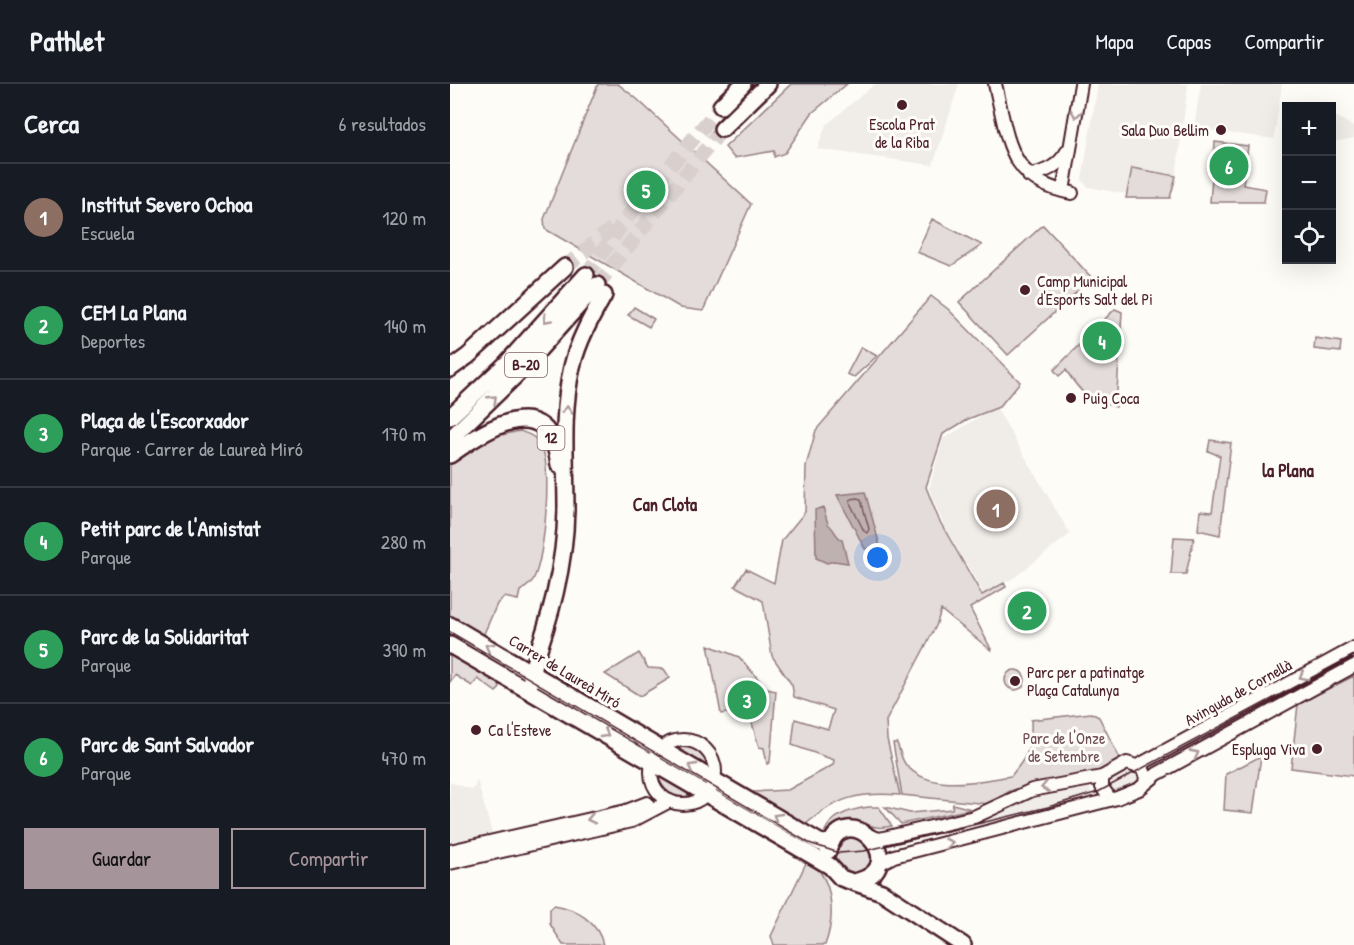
<!DOCTYPE html>
<html lang="es">
<meta charset="utf-8">
<style>
:root{--surface:#171b24;--page:#242831;--text:#f1f3f6;--muted:#9ea1a6;--line:#363941;--accent:#a6949b}
body{margin:0;font-family:"Patrick Hand",sans-serif;background:var(--page);color:var(--text)}
.controls{position:absolute;right:18px;top:18px;display:grid;overflow:hidden;border-radius:0px;box-shadow:0 6px 24px #0002}
.controls button{width:54px;height:54px;display:grid;place-items:center;padding:0;border:0;border-bottom:2px solid var(--line);background:var(--surface);color:var(--text);font:30px sans-serif}
.you{position:absolute;left:428px;top:474px;width:21px;height:21px;margin:-15px;border:4px solid #fff;border-radius:50%;background:#1a73e8;box-shadow:0 0 0 9px #1a73e833}
.badge{display:grid;place-items:center;width:39px;height:39px;border-radius:50%;background:var(--accent);color:#fff;font-size:20px;font-weight:700}
.pin{position:absolute;translate:-50% -50%;border:3px solid #fff;box-shadow:0 2px 6px #0006}
.list{margin:0;padding:0;list-style:none}
h2{display:flex;justify-content:space-between;align-items:center;height:78px;margin:0;padding:0 24px;font-size:26px}
h2 small{font-size:20px;font-weight:400;color:var(--muted)}
.list li{display:grid;grid-template-columns:39px 1fr auto;gap:18px;align-items:center;box-sizing:border-box;height:108px;padding:0 24px;border-top:2px solid var(--line)}
.list b{display:block;font-size:22px;white-space:nowrap}
.list p{margin:0;font-size:20px;white-space:nowrap;color:var(--muted)}
.list em{font-size:20px;font-style:normal;color:var(--muted)}
.actions{display:flex;gap:12px;padding:18px 24px}
.actions a{flex:1;padding:14px 0;border:2px solid var(--accent);border-radius:0px;text-align:center;font-size:21px;color:var(--accent)}
.actions .main{background:var(--accent);color:#111}
.icon{flex:none;width:33px;height:33px;fill:none;stroke:currentColor;stroke-width:2;stroke-linecap:round;stroke-linejoin:round}
.map{position:relative;flex:none;width:904px;height:861px;overflow:hidden}
header{display:flex;align-items:center;gap:36px;box-sizing:border-box;height:84px;padding:0 30px;background:var(--surface);border-bottom:2px solid var(--line)}
header strong{font-size:28px}
nav{display:flex;gap:33px;margin-inline-start:auto;font-size:21px}
main{display:flex}
aside{flex:1;background:var(--surface)}
.map>svg:first-child{display:block}
.built{fill:#f0ece8}
.green{fill:#e3dcda;stroke:#967e82;stroke-width:1.5}
.water{fill:#c0b1b1;stroke:#91777b;stroke-width:1.5}
.lines{fill:none;stroke-linecap:round;stroke-linejoin:round}
.shore{stroke:#795961;stroke-width:1.5}
.trunk-tunnel{stroke:#d9d0ce;stroke-width:15;stroke-dasharray:15 8;stroke-linecap:butt}
.tertiary-casing{stroke:#4a1f2b;stroke-width:16}
.primary-casing{stroke:#4a1f2b;stroke-width:20}
.trunk-casing{stroke:#4a1f2b;stroke-width:20}
.tertiary{stroke:#fdfcf7;stroke-width:12}
.primary{stroke:#fdfcf7;stroke-width:15}
.trunk{stroke:#fdfcf7;stroke-width:15}
.tram{stroke:#4a1f2b;stroke-width:1.5}
.oneway{stroke:#ac999b}
.poi-dot{fill:#4a1f2b;stroke:#fdfcf7;stroke-width:2}
.labels{text-anchor:middle;stroke-width:6;stroke-linejoin:round;paint-order:stroke}
.shield{fill:#fdfcf7;stroke:#806168;stroke-width:1.5}
.shield-label{font-size:15px;font-weight:bold;fill:#4a1f2b}
.poi-label{font-size:16px;fill:#4a1f2b;stroke:#fdfcf7;text-anchor:start}
.street-label{font-size:16px;fill:#4a1f2b;stroke:#fdfcf7}
.park-label{font-size:16px;fill:#704e57;stroke:#fdfcf7}
.neighbourhood-label{font-size:18px;font-weight:bold;fill:#4a1f2b;stroke:#fdfcf7}
</style>
<header>
<strong>Pathlet</strong>
<nav><a>Mapa</a><a>Capas</a><a>Compartir</a></nav>
</header>
<main>
<aside>
<h2>Cerca<small>6 resultados</small></h2>
<ul class="list">
<li><span class="badge" style="background:#8d6e63">1</span><div><b>Institut Severo Ochoa</b><p>Escuela</p></div><em>120 m</em></li>
<li><span class="badge" style="background:#2e9e5b">2</span><div><b>CEM La Plana</b><p>Deportes</p></div><em>140 m</em></li>
<li><span class="badge" style="background:#2e9e5b">3</span><div><b>Plaça de l'Escorxador</b><p>Parque · Carrer de Laureà Miró</p></div><em>170 m</em></li>
<li><span class="badge" style="background:#2e9e5b">4</span><div><b>Petit parc de l'Amistat</b><p>Parque</p></div><em>280 m</em></li>
<li><span class="badge" style="background:#2e9e5b">5</span><div><b>Parc de la Solidaritat</b><p>Parque</p></div><em>390 m</em></li>
<li><span class="badge" style="background:#2e9e5b">6</span><div><b>Parc de Sant Salvador</b><p>Parque</p></div><em>470 m</em></li>
</ul>
<div class="actions"><a class="main">Guardar</a><a>Compartir</a></div>
</aside>
<div class="map">
<svg width="904" height="861" viewBox="0 0 904 861">
<rect width="100%" height="100%" fill="#fdfcf7"/>
<filter id="ink" filterUnits="userSpaceOnUse"><feTurbulence type="fractalNoise" baseFrequency=".0167" numOctaves="2"/><feDisplacementMap in="SourceGraphic" scale="12" xChannelSelector="R" yChannelSelector="G"/><feConvolveMatrix kernelMatrix="1 2 1 2 8 2 1 2 1" color-interpolation-filters="sRGB"/></filter>
<g filter="url(#ink)">
<path class="built" d="M425,0h84l-26,81 -116,-16 9,-24z
M648,0h90l-12,92 -44,-8 -5,26 -39,-7 -6,-7z
M751,0h81l-8,55 -80,-11z
M882,30l22,13v11l-22,4z
M546,323l74,127 -55,43 -31,17 -39,-66 -16,-39 14,-50z
M825,611l4,8 -127,70 -5,-8z
M680,685l7,2 3,8 -2,4 -21,9 -3,-1 -4,-6 1,-6z
M27,696l15,53 -42,10v-61l23,8z
M639,701l4,15 -113,31 -2,-11 57,-26z"/>
<path class="green" d="M148,0h20l19,15 114,105 -48,107 -22,-3 -136,-79 -1,-10z
M341,0h56l-35,29 -27,40 -11,4v-6l-40,7 -9,-11z
M765,58l33,4 -5,39 23,4 -2,13h-54z
M682,84l44,8 -6,22h-44z
M482,135l50,26 -31,21 -34,-14z
M593,141l49,53 -84,77 -49,-53z
M481,212l17,13 72,73 -21,25 -31,12 -25,15 -17,53 13,33 43,75 22,-12 2,4 -36,21 22,43 -51,-41 -5,16 -50,95 1,18 13,56c-42,-3 -63,2 -95,30l-53,-33 36,-2 45,-25 1,-5 -42,-15 3,-26 33,10 6,-19 -40,-13 -2,-12 -20,-29 -9,-55 -28,-15 11,-17 28,14 8,-43 23,-28 1,-46 10,-36z
M184,223l20,12 -5,8 -21,-12z
M665,225l7,3 -6,95c-29,-10 -33,-10 -50,-37l-7,6 -5,-6z
M865,254l26,4 -1,10 -26,-3z
M411,263l16,9 -23,21 -7,-3z
M70,347c8,3 15,5 20,12 13,22 5,113 -6,135 -3,7 -8,9 -14,13l-2,9 -14,-3 -7,7 -14,32 -33,-19v-153l42,-27z
M760,356l21,3 -11,92 -22,-5 2,-19 12,1 8,-56 -12,-5z
M724,453l20,1 -8,36h-15z
M258,561l31,12 28,32 9,2 -6,71 -3,2 -3,-16 -5,-1 -11,-38 -27,5z
M189,569l9,15 16,1 6,9 -30,18 -35,-22z
M0,571l48,28 2,5 -4,4 -18,-13 -6,7 -17,-11 -5,7z
M555 596a10 10 0 1 1 20 0a10 10 0 1 1-20 0Z
M904,592v100l-63,-8 7,-64z
M641,629l8,4 21,42 -23,14 -65,11 -22,7 -22,13 -86,-9 -9,-52h4c3,7 4,16 9,22 25,28 72,16 105,11 18,-22 21,-28 20,-56z
M233,661l19,8 8,17 -40,-21z
M811,672l-8,57 -29,-3 2,-36z
M207,689l40,22c-20,8 -36,-1 -40,-22z
M503,720l18,5 -70,15 -16,-17 25,6 42,-4z
M419,723h10l13,19c-23,5 -22,-5 -41,-4 -10,0 -18,7 -26,9 7,-16 28,-22 44,-24z
M385 772a18 18 0 1 1 36 0a18 18 0 1 1-36 0Z
M357,777c28,15 28,58 18,84h-51l-3,-9z
M104,821c22,3 45,18 49,40h-40l-13,-21v-15z"/>
<path class="water" d="M415,408l15,54 -15,3 -28,-54z
M373,423l5,17c6,4 7,12 14,16l6,23 -14,-2 -7,2 -11,-5 -1,-48z"/>
<g class="lines">
<path class="shore" d="M408,414l3,2 8,29 -2,4 -3,-2 -14,-28 1,-4z"/>
<path class="trunk-tunnel" d="M115,183l49,-40
M136,191l42,-59 93,-110
M147,201l125,-156"/>
<defs>
<path id="tertiary" d="M545,0c13,53 12,98 77,109
M579,92c18,-5 29,-9 39,-26
M613,107l18,-107
M201 688a32 32 0 1 1 64 0a32 32 0 1 1-64 0Z
M689,681l215,-117
M652,693v10l8,12
M420,752l9,3 95,-22 58,-27 70,-13 25,-14 15,5 4,8 -1,7
M0,767l176,-40 21,-8
M0,779l182,-42 38,-20
M427,781l17,-9 223,-58 22,-9 18,-15 197,-108"/>
<path id="primary" d="M0,541l371,218 11,-1
M0,561l380,221 11,12 41,14 81,53
M81,598v-10c19,-53 34,-105 35,-162
M378,767c16,-59 90,17 26,31"/>
<path id="trunk" d="M271,22l22,-22
M272,45l46,-45
M0,285l18,-13 97,-89
M0,333l56,-53 80,-89
M0,355l68,-66 79,-88
M0,371c39,-28 99,-67 109,10
M116,426c0,-47 -5,-97 6,-143 6,-26 19,-49 32,-72"/>
</defs>
<use href="#tertiary" class="tertiary-casing"/>
<use href="#primary" class="primary-casing"/>
<use href="#trunk" class="trunk-casing"/>
<use href="#tertiary" class="tertiary"/>
<use href="#primary" class="primary"/>
<use href="#trunk" class="trunk"/>
<path class="tram" d="M0,548l359,211 30,10 25,-2 184,-44 50,-15 256,-137"/>
</g>
<defs><path id="oneway-chevron" d="M-2-3.5L2.5 0L-2 3.5" fill="none" stroke-width="1.6" stroke-linecap="round" stroke-linejoin="round" transform="scale(1.5)"/></defs>
<g class="oneway">
<use href="#oneway-chevron" transform="translate(626 30) rotate(99)"/>
<use href="#oneway-chevron" transform="translate(97 235) rotate(133)"/>
<use href="#oneway-chevron" transform="translate(43 315) rotate(-44)"/>
<use href="#oneway-chevron" transform="translate(117 326) rotate(-85)"/>
<use href="#oneway-chevron" transform="translate(39 563) rotate(-150)"/>
<use href="#oneway-chevron" transform="translate(853 592) rotate(152)"/>
<use href="#oneway-chevron" transform="translate(155 650) rotate(30)"/>
<use href="#oneway-chevron" transform="translate(745 670) rotate(-28)"/>
<use href="#oneway-chevron" transform="translate(242 683) rotate(-149)"/>
<use href="#oneway-chevron" transform="translate(595 703) rotate(169)"/>
<use href="#oneway-chevron" transform="translate(327 733) rotate(-150)"/>
<use href="#oneway-chevron" transform="translate(141 735) rotate(167)"/>
<use href="#oneway-chevron" transform="translate(499 759) rotate(-13)"/>
</g>
</g>
<g class="poi-dot">
<circle cx="452" cy="21" r="6"/>
<circle cx="771" cy="46" r="6"/>
<circle cx="575" cy="206" r="6"/>
<circle cx="621" cy="314" r="6"/>
<circle cx="565" cy="597" r="6"/>
<circle cx="26" cy="646" r="6"/>
<circle cx="867" cy="665" r="6"/>
</g>
<g class="labels">
<g class="shield">
<rect x="55" y="269" width="42" height="24" rx="4.5"/>
<rect x="87.5" y="342" width="27" height="24" rx="4.5"/>
</g>
<g class="shield-label">
<text x="76" y="286">B-20</text>
<text x="101" y="359">12</text>
</g>
<g class="poi-label">
<text x="452" y="46" text-anchor="middle">Escola Prat<tspan x="452" dy="18">de la Riba</tspan></text>
<text x="759" y="52" text-anchor="end">Sala Duo Bellim</text>
<text x="587" y="203">Camp Municipal<tspan x="587" dy="18">d'Esports Salt del Pi</tspan></text>
<text x="633" y="320">Puig Coca</text>
<text x="577" y="594">Parc per a patinatge<tspan x="577" dy="18">Plaça Catalunya</tspan></text>
<text x="38" y="652">Ca l'Esteve</text>
<text x="855" y="671" text-anchor="end">Espluga Viva</text>
</g>
<g class="street-label">
<text transform="translate(115 587) rotate(31)" y="6">Carrer de Laureà Miró</text>
<text transform="translate(788 608) rotate(-29)" y="6">Avinguda de Cornellà</text>
</g>
<g class="park-label">
<text x="614" y="660">Parc de l'Onze<tspan x="614" dy="18">de Setembre</tspan></text>
</g>
<g class="neighbourhood-label">
<text x="838" y="393">la Plana</text>
<text x="215" y="427">Can Clota</text>
</g>
</g>
</svg>
<div class="controls">
<button>+</button>
<button>−</button>
<button><svg class="icon" aria-label="locate" viewBox="0 0 24 24"><circle cx="12" cy="12" r="6"/><path d="M12 2v4M12 18v4M2 12h4M18 12h4"/></svg></button>
</div>
<div class="you"></div>
<div class="pin badge" style="left:546px;top:425px;background:#8d6e63">1</div>
<div class="pin badge" style="left:577px;top:527px;background:#2e9e5b">2</div>
<div class="pin badge" style="left:297px;top:616px;background:#2e9e5b">3</div>
<div class="pin badge" style="left:652px;top:257px;background:#2e9e5b">4</div>
<div class="pin badge" style="left:196px;top:106px;background:#2e9e5b">5</div>
<div class="pin badge" style="left:779px;top:82px;background:#2e9e5b">6</div>
</div>
</main>
